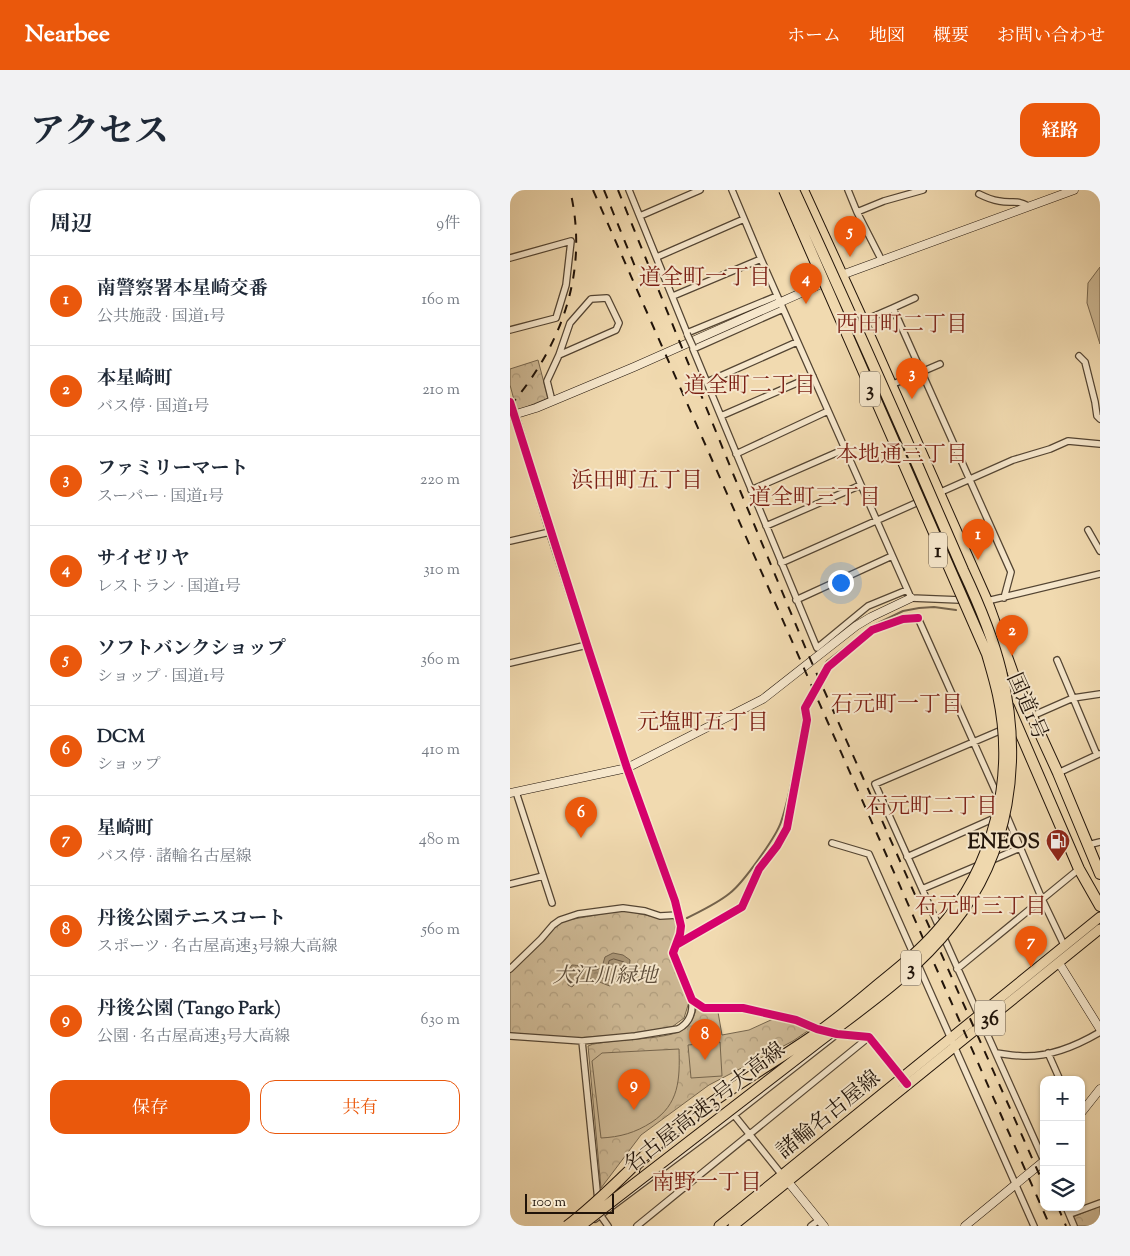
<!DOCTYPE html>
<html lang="ja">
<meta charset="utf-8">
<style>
:root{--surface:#fff;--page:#f2f2f3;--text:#1f2937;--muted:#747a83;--line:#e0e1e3;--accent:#ea580c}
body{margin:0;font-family:"Sorts Mill Goudy","Noto Serif JP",serif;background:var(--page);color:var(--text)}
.controls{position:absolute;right:15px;bottom:15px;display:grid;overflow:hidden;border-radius:10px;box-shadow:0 1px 4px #0004}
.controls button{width:45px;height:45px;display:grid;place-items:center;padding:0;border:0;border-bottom:1px solid var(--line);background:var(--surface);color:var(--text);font:25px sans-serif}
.scale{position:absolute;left:15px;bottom:12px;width:89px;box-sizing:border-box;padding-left:5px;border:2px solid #201309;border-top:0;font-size:14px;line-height:18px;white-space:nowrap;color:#201309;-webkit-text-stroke:4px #f6e7cc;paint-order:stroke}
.you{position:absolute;left:330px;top:392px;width:18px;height:18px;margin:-12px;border:4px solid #fff;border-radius:50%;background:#1a73e8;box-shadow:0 0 0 8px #1a73e833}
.badge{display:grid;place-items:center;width:32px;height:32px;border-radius:50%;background:var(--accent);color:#fff;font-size:16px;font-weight:700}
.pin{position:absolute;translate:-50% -41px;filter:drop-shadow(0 1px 2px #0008)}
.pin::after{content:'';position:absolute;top:26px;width:18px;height:15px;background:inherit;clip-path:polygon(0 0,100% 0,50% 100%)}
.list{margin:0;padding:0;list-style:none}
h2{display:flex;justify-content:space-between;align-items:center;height:65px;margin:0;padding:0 20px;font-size:21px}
h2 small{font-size:16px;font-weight:400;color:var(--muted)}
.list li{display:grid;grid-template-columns:32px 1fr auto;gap:15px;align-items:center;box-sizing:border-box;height:90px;padding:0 20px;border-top:1px solid var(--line)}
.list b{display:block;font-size:19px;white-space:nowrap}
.list p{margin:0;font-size:16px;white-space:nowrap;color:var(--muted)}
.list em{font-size:16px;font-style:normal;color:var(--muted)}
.actions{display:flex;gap:10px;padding:15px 20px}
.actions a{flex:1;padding:11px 0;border:1px solid var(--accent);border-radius:15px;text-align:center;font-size:18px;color:var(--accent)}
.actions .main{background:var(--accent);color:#fff}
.icon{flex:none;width:28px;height:28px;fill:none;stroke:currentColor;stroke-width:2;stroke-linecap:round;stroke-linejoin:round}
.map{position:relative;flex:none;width:590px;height:1036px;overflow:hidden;border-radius:15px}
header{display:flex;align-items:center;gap:30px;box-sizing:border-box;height:70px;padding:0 25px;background:var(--accent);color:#fff}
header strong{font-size:24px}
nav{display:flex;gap:28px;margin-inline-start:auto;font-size:18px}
.intro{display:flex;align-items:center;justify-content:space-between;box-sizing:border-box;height:120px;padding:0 30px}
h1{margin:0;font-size:35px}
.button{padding:12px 22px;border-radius:15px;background:var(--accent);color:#fff;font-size:18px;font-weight:700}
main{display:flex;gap:30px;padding:0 30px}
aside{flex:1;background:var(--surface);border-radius:15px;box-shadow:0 1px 4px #0004}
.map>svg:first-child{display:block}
.park{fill:url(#park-crowns);stroke:#76664e}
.pitch{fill:#cdb894;stroke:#76664e}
.water{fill:url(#water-ripples);stroke:#73624b}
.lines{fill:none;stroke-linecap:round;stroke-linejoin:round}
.shore{stroke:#655440;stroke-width:1}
.stream{stroke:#73624b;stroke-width:2}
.street-casing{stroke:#544533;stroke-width:8}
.secondary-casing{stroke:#201309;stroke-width:9}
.primary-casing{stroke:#201309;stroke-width:11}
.highway-casing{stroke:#201309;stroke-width:12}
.street{stroke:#f6e7cc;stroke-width:5.5}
.secondary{stroke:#f6e7cc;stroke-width:8}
.primary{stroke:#f1dab0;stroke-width:9}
.highway{stroke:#f1dab0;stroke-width:10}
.rail{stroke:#201309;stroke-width:2;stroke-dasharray:9 9;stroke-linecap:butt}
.street-bridge-casing{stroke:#544533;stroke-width:8;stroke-linecap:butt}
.highway-bridge-casing{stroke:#201309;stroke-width:12;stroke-linecap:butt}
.street-bridge{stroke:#f6e7cc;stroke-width:5.5}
.highway-bridge{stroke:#f1dab0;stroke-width:10}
.cycleway-casing{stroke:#f6e7cc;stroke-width:11}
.cycleway{stroke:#d6006c;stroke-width:8}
.labels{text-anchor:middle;stroke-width:4;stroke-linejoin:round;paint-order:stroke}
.shield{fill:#f6e7cc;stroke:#605344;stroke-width:1}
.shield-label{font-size:20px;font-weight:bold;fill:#201309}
.street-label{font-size:21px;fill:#201309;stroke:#f6e7cc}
.poi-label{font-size:21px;font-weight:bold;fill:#201309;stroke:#f6e7cc;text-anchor:end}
.park-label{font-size:21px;font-style:italic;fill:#5d4d3a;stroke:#f6e7cc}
.neighbourhood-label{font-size:22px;fill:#7a1f14;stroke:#f6e7cc}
</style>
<header>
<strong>Nearbee</strong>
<nav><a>ホーム</a><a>地図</a><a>概要</a><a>お問い合わせ</a></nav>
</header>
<div class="intro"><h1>アクセス</h1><a class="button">経路</a></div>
<main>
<aside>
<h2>周辺<small>9件</small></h2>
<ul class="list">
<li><span class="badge">1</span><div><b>南警察署本星崎交番</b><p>公共施設 · 国道1号</p></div><em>160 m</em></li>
<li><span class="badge">2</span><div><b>本星崎町</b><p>バス停 · 国道1号</p></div><em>210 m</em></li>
<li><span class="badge">3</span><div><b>ファミリーマート</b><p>スーパー · 国道1号</p></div><em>220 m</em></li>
<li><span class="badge">4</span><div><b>サイゼリヤ</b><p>レストラン · 国道1号</p></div><em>310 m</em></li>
<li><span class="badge">5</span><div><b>ソフトバンクショップ</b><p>ショップ · 国道1号</p></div><em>360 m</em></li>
<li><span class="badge">6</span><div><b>DCM</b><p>ショップ</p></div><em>410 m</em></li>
<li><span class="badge">7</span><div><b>星崎町</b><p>バス停 · 諸輪名古屋線</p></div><em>480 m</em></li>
<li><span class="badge">8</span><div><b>丹後公園テニスコート</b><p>スポーツ · 名古屋高速3号線大高線</p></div><em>560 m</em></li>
<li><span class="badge">9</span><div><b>丹後公園 (Tango Park)</b><p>公園 · 名古屋高速3号大高線</p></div><em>630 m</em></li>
</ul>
<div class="actions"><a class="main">保存</a><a>共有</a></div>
</aside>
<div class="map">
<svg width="590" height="1036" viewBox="0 0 590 1036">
<defs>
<pattern id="park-crowns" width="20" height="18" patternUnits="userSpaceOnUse" patternTransform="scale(1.25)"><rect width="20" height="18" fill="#cdb894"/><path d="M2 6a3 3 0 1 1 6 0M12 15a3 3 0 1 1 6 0" fill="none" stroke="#b09d7e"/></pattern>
<pattern id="water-ripples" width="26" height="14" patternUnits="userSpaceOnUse" patternTransform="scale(1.25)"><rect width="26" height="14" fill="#aa9677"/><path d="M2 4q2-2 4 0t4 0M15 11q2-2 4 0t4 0" fill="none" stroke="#8a7960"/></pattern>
</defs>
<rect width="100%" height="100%" fill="#f1dab0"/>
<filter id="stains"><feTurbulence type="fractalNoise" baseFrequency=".004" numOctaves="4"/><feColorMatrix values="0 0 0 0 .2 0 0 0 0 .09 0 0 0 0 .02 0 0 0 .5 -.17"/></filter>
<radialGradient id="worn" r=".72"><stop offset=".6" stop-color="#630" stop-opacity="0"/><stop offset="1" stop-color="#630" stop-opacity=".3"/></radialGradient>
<path class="park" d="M28,170l10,38 -31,13 -7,-26v-16z
M113,720l36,8 13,-1c10,12 3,23 -2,36l19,49 -5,16 -12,9 -45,7 -50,4 -67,-5v-60l45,-47 8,-5z
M186,819l22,3 4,23 27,-5 24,-11 26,6 10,5 -16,11 -84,44 -68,50 -40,53 -13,-142c6,-3 13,-3 19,-4 19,-3 63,-3 77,-13 7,-5 10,-12 12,-20z
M590,1016v20h-23l-4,-9z"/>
<path class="pitch" d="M590,77v77l-13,-41 1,-20z
M210,852l2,34 -31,2 -3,-33z
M169,859c1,31 0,55 -27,73 -17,11 -32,15 -51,16l-9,-77 10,-8z"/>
<path class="water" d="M103,763l10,2 7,5 -1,10 -19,16c-16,-5 -24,-15 -38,1l-4,-2 -1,-13 5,-7c13,0 19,10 30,2l3,-10z"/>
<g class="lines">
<path class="shore" d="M104,769l10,3v6l-14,12 -8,-2 -1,-3 6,-5 2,-9z"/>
<path class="stream" d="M177,728c14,-7 31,-15 43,-25 13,-10 46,-56 51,-71 11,-32 15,-67 22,-101l-2,-13 26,-47 45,-35 31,-15 16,-3 15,-1 22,3"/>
<defs>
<path id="street" d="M119,0l58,143 90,-37
M222,0l29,69 150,339 49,2
M338,0l9,22 25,49
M469,4c6,3 13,6 20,7 13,3 17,-2 29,5
M347,22l27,-11 39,-11
M130,26l60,-26
M147,67l87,-38
M0,68l61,-17 -5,44 -10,33 -46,12
M163,106l88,-37
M383,118l22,-10
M273,119l-90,40 124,299 51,-42 39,-16
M353,131l30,-13 118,264 -7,26
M569,166l6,6 10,40 2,14 3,3
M197,192l90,-40
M381,195l49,-21
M42,211l-5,-20 12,-26 57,-25 3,-7 -12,-25 -16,1 -21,24 -11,32
M0,212l5,13
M211,226l92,-40
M226,264l92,-43
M241,300l94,-41
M256,336l95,-41
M578,340l12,21
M0,351l40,-9
M271,373l232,-103 37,-11 18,-8 32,3
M286,410l96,-44
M477,411l113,-27
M408,428l81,181
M487,440l10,-3
M547,470l40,95
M0,473l77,-18
M522,526l41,-18 27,-4
M494,539l-129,55 169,377
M548,583l41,-19
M6,602l36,111
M496,624l36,85 23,48
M322,653l37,11 165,372
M578,655l12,-3
M397,667l90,-40
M480,671l30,-13
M0,694l33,-8
M412,699l57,-24
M0,779l31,-30 12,-14 7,-5 18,-6 45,-6 22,3 15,5 18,-1
M447,779l122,-100
M0,846l72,5 53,-5 43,-7c12,-6 15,-17 14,-29
M72,851l16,160
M486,863c9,1 18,3 27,3 27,1 55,-11 77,-24
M538,863l12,27
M224,925l48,60
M556,1017l8,19
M90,1023l1,3 7,10
M560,1024l30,-11
M85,1029l139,-104 103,-81
M127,1036l232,-189
M301,1036l8,-6"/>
<path id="secondary" d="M329,86l235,-86
M5,225l35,117 37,113 40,123 48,133 6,25 -1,8 -7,19 19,47 12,8h39l53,12 21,9 20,5 32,3 36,44
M0,226l26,-8 98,-41 194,-86
M0,603l117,-25 136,-69 93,-73 15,-9 40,-19
M549,773l41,66
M571,923l19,-24
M275,988l39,48
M455,1036l79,-65"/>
<path id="primary" d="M209,1036l381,-309
M223,1036l367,-297"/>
<path id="highway" d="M293,0l60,131 124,280 28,78 43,94 42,101
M353,167l58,129 11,5
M499,517l70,162 21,37
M135,982l49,-44 77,-60"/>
</defs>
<use href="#street" class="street-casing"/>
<use href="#secondary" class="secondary-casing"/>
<use href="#primary" class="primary-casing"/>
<use href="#highway" class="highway-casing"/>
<use href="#street" class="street"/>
<use href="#secondary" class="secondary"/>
<use href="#primary" class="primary"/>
<use href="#highway" class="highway"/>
<path class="rail" d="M83,0l457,1036
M94,0l32,79
M108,0l116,286 74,178 236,531
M0,216c53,-62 79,-136 60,-216
M548,1017l8,19"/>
<defs>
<path id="street-bridge" d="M177,144l6,13"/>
<path id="highway-bridge" d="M57,1036c28,-21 52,-46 77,-70 22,-20 46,-38 70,-55 34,-24 70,-45 103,-68 20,-14 39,-30 58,-46 22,-18 44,-35 63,-57 56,-63 78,-152 60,-235 -3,-14 -7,-27 -11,-41l-203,-464
M70,1036c77,-60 155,-119 233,-180 48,-37 101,-72 139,-121 58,-72 71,-165 49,-254 -8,-34 -23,-69 -38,-101 -15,-35 -31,-71 -46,-106 -40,-91 -81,-183 -123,-274"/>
</defs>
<use href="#street-bridge" class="street-bridge-casing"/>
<use href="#highway-bridge" class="highway-bridge-casing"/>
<use href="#street-bridge" class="street-bridge"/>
<use href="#highway-bridge" class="highway-bridge"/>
<defs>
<path id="cycleway" d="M0,212l77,243 40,123 48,133 6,25 -1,8 -7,19 19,47 12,8h39l53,12 21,9 20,5 32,3 38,47
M166,755l66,-38 17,-38 18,-23 10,-18 20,-108 -2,-12 23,-41 44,-37 31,-11 15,-1"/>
</defs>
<use href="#cycleway" class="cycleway-casing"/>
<use href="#cycleway" class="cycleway"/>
</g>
<defs>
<symbol id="fuel-pin" viewBox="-11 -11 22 30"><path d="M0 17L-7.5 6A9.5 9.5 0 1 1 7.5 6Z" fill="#8f2418" stroke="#f6e7cc"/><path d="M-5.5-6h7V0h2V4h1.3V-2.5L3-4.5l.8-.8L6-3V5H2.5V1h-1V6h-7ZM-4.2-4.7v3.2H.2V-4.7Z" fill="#fff"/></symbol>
</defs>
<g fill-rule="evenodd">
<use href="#fuel-pin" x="534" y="637" width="28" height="38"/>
</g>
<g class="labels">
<g class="shield">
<rect x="350" y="181.5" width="20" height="35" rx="4"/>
<rect x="419" y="342.5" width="18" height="35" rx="4"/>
<rect x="391" y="760.5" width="20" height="35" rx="4"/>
<rect x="465" y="810.5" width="30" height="35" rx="4"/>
</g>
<g class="shield-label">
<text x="360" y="206">3</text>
<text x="428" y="367">1</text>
<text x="401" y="785">3</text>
<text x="480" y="835">36</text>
</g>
<g class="street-label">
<text transform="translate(518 516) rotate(66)" y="7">国道1号</text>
<text transform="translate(194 917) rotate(-38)" y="7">名古屋高速3号大高線</text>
<text transform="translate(318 924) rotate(-39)" y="7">諸輪名古屋線</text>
</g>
<g class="poi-label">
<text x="530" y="658">ENEOS</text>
</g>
<g class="park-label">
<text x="95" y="792">大江川緑地</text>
</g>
<g class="neighbourhood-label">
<text x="195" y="94">道全町一丁目</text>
<text x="392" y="141">西田町二丁目</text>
<text x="240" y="202">道全町二丁目</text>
<text x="392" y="271">本地通三丁目</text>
<text x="127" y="297">浜田町五丁目</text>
<text x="305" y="314">道全町三丁目</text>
<text x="387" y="521">石元町一丁目</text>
<text x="193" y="539">元塩町五丁目</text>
<text x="422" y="623">石元町二丁目</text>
<text x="471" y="723">石元町三丁目</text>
<text x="197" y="999">南野一丁目</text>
</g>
</g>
<rect width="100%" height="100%" filter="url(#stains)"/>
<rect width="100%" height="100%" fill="url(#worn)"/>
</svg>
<div class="controls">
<button>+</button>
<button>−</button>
<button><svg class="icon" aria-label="layers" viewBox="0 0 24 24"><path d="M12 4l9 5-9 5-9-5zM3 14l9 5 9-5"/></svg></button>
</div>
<div class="scale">100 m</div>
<div class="you"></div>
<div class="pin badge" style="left:468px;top:370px">1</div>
<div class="pin badge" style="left:502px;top:466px">2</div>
<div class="pin badge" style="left:402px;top:209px">3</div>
<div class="pin badge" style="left:296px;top:114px">4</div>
<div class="pin badge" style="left:340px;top:67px">5</div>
<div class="pin badge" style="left:71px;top:648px">6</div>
<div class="pin badge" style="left:521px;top:777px">7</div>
<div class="pin badge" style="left:195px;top:870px">8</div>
<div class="pin badge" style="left:124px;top:920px">9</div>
</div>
</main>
